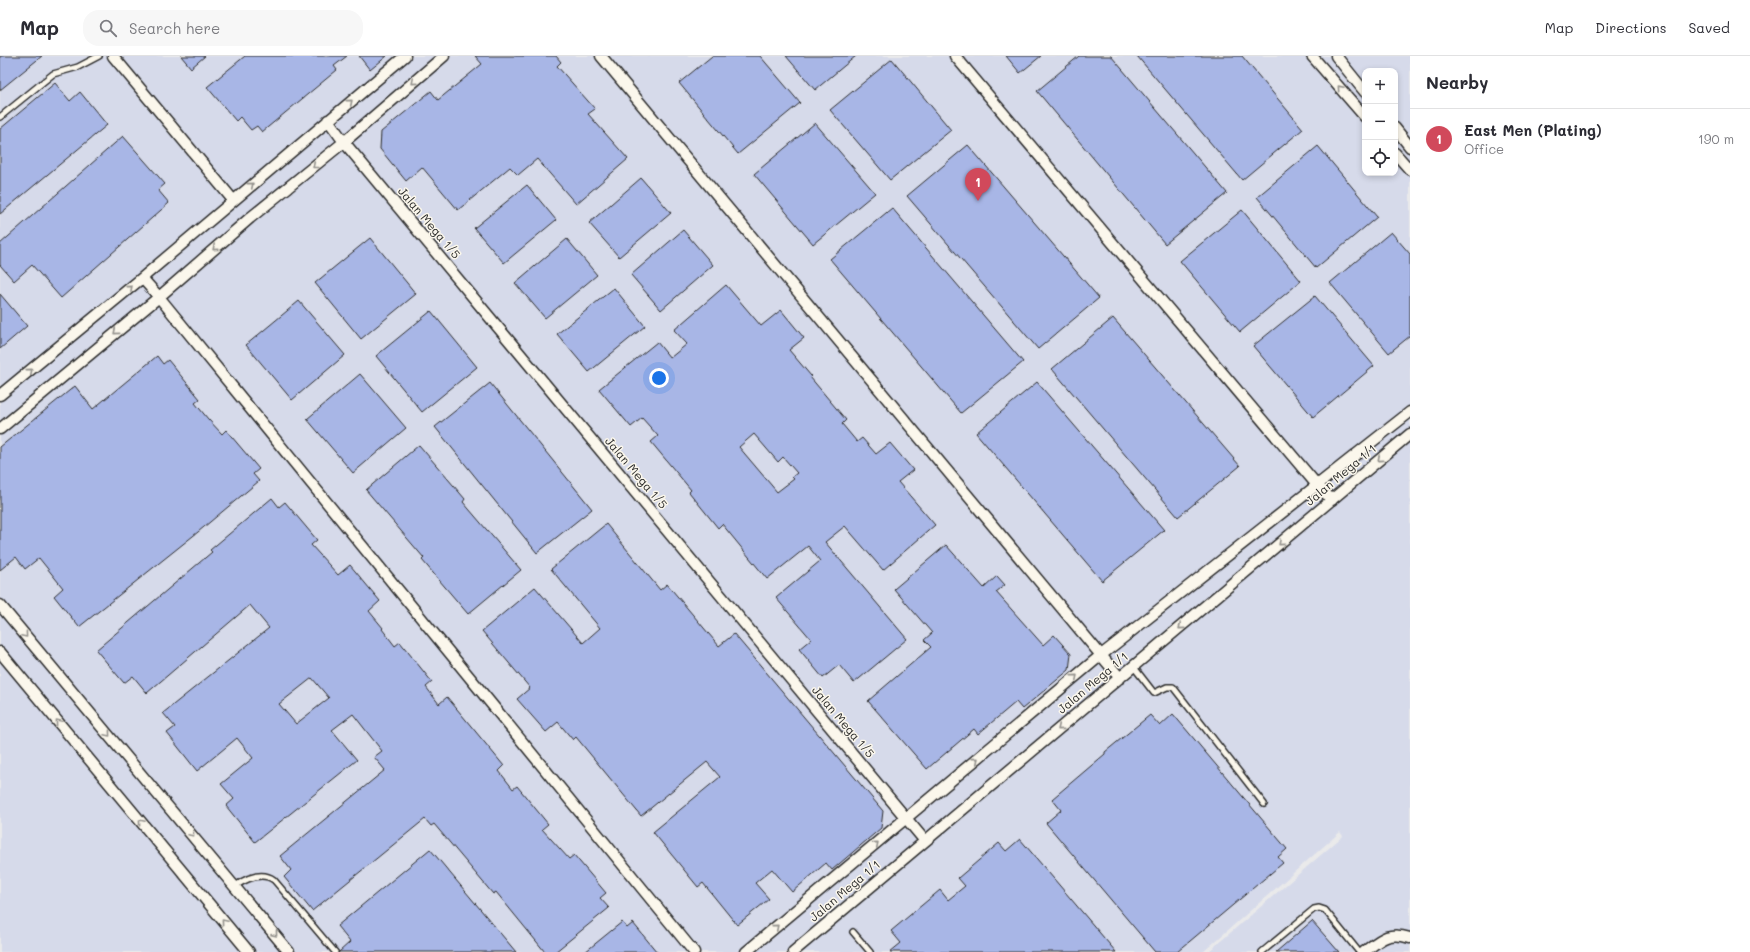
<!DOCTYPE html>
<meta charset="utf-8">
<style>
:root{--surface:#fff;--page:#f7f7f7;--text:#2b2b33;--muted:#7c7c81;--line:#e1e1e2;--accent:#d1495b}
body{margin:0;font-family:Mali,sans-serif;background:var(--page);color:var(--text)}
.controls{position:absolute;right:12px;top:12px;display:grid;overflow:hidden;border-radius:8px;box-shadow:0 2px 6px #0003}
.controls button{width:36px;height:36px;display:grid;place-items:center;padding:0;border:0;border-bottom:1px solid var(--line);background:var(--surface);color:var(--text);font:20px sans-serif}
.you{position:absolute;left:659px;top:322px;width:14px;height:14px;margin:-10px;border:3px solid #fff;border-radius:50%;background:#1a73e8;box-shadow:0 0 0 6px #1a73e833}
.badge{display:grid;place-items:center;width:26px;height:26px;border-radius:50%;background:var(--accent);color:#fff;font-size:13px;font-weight:700}
.pin{position:absolute;translate:-50% -33px;filter:drop-shadow(0 1px 2px #0008)}
.pin::after{content:'';position:absolute;top:21px;width:14px;height:12px;background:inherit;clip-path:polygon(0 0,100% 0,50% 100%)}
.list{margin:0;padding:0;list-style:none}
h2{display:flex;justify-content:space-between;align-items:center;height:52px;margin:0;padding:0 16px;font-size:17px}
h2 small{font-size:13px;font-weight:400;color:var(--muted)}
.list li{display:grid;grid-template-columns:26px 1fr auto;gap:12px;align-items:center;box-sizing:border-box;height:60px;padding:0 16px;border-top:1px solid var(--line)}
.list b{display:block;font-size:15px;white-space:nowrap}
.list p{margin:0;font-size:13px;white-space:nowrap;color:var(--muted)}
.list em{font-size:13px;font-style:normal;color:var(--muted)}
.icon{flex:none;width:22px;height:22px;fill:none;stroke:currentColor;stroke-width:2;stroke-linecap:round;stroke-linejoin:round}
.map{position:relative;flex:none;width:1410px;height:896px;overflow:hidden}
header{display:flex;align-items:center;gap:24px;box-sizing:border-box;height:56px;padding:0 20px;background:var(--surface);border-bottom:1px solid var(--line)}
header strong{font-size:19px}
nav{display:flex;gap:22px;margin-inline-start:auto;font-size:14px}
.search{width:280px;height:36px;background:var(--page);display:flex;align-items:center;gap:10px;box-sizing:border-box;padding:0 14px;border-radius:16px;color:var(--muted);font-size:15px}
main{display:flex}
aside{flex:1;background:var(--surface)}
.map>svg:first-child{display:block}
.built{fill:#d6daea;fill-rule:evenodd}
.building{fill:#a8b6e6;stroke:#2b2b2b;fill-rule:evenodd}
.lines{fill:none;stroke-linecap:round;stroke-linejoin:round}
.service-casing{stroke:#2b2b2b;stroke-width:8}
.minor-casing{stroke:#2b2b2b;stroke-width:13}
.service{stroke:#fbf7ec;stroke-width:5}
.minor{stroke:#fbf7ec;stroke-width:10}
.oneway{stroke:#93918c}
.labels{text-anchor:middle;stroke-width:3;stroke-linejoin:round;paint-order:stroke}
.street-label{font-size:12px;fill:#2b2b2b;stroke:#fbf7ec}
</style>
<header>
<strong>Map</strong>
<div class="search"><svg class="icon" aria-label="search" viewBox="0 0 24 24"><circle cx="10" cy="10" r="6"/><path d="M15 15l6 6"/></svg>Search here</div>
<nav><a>Map</a><a>Directions</a><a>Saved</a></nav>
</header>
<main>
<div class="map">
<svg width="1410" height="896" viewBox="0 0 1410 896">
<rect width="100%" height="100%" fill="#eaeaeb"/>
<filter id="ink" filterUnits="userSpaceOnUse"><feTurbulence type="fractalNoise" baseFrequency=".025" numOctaves="2"/><feDisplacementMap in="SourceGraphic" scale="8" xChannelSelector="R" yChannelSelector="G"/><feConvolveMatrix kernelMatrix="1 2 1 2 8 2 1 2 1" color-interpolation-filters="sRGB"/></filter>
<g filter="url(#ink)">
<path class="built" d="M0,0h1410v896h-202l135,-116 -3,-4 -137,120h-1203zM1365,15h30v102h-30z"/>
<path class="building" d="M0,0h42l-42,34z
M181,0h24l-14,12z
M245,0h102l-13,10 3,4 -75,62 -5,-6 -6,4 -11,-13 -4,4 -29,-34z
M359,0h28l-17,14z
M475,0h81l5,6 -4,4 38,43 -7,5 40,45 -52,45 -39,-45 -19,16 -8,-8 -52,43 -36,-43 -16,14 -26,-32 1,-17 50,-41 7,9 44,-36z
M712,0h48l40,47 -62,51 -59,-71z
M786,0h70l-41,34z
M1006,0h35l-21,17z
M1079,0h32l116,137 -62,51 -128,-153z
M1137,0h105l61,73 -61,51z
M892,3l59,71 -61,50 -60,-70z
M55,27l15,18 10,-9 27,33 -107,89v-85z
M815,67l60,70 -62,51 -59,-70z
M123,80l42,48 -7,6 11,13 -108,95 -29,-33 -18,16 -14,-16v-21z
M968,89l131,153 -61,51 -131,-153z
M1318,90l59,71 -61,51 -59,-71z
M641,122l30,35 -52,44 -30,-34z
M527,129l29,35 -52,43 -30,-35z
M892,152l131,154 -62,51 -131,-154z
M1242,154l59,71 -61,51 -60,-71z
M683,174l30,35 -52,45 -30,-35z
M1391,176l19,22v82l-21,17 -59,-70z
M370,182l46,56 -55,45 -46,-56z
M567,183l30,36 -52,43 -30,-35z
M726,229l35,41 20,-16 23,28 -15,12 22,26 -1,1 36,43 -4,4 15,18 5,-4 14,16 14,-11 23,27 -15,12 37,43 -52,45 -38,-44 -20,16 82,97 -53,44 -15,-18 -16,13 -24,-29 12,-10 -35,-41 44,-37 -12,-15 -41,33 -45,-55 -4,4 -29,-36 2,-2 -40,-48 7,-6 -16,-18 -11,9 -32,-38 58,-47 13,16 17,-14 -13,-14zM754,378l24,28 5,-5 14,16 -5,4 2,2 -17,13 -38,-45z
M614,232l31,38 -56,46 -32,-38z
M0,238l27,32 -27,23z
M1315,240l59,70 -61,51 -60,-71z
M299,245l46,54 -53,45 -46,-55z
M431,255l46,56 -55,45 -46,-56z
M1113,262l127,148 -62,51 -126,-148z
M157,300l6,8 5,-4 32,39 -5,4 13,16 14,15 4,-4 33,39 -6,5 6,7 -61,51 -119,95 -25,-31 9,-8 -24,-30 -14,11 -9,-12 -16,13v-123l75,-61 18,23z
M360,318l46,54 -53,45 -46,-54z
M1037,326l127,148 -62,51 -126,-148z
M490,327l102,126 -55,44 -102,-126z
M419,389l46,54 -2,3 58,68 -53,44 -46,-54 2,-2 -58,-68z
M272,442l7,9 6,-5 32,38 -6,5 27,30 12,-10 30,36 -11,10 14,17 -1,1 13,17 5,-4 32,40 -6,5 13,17 8,-7 57,69 -5,5 14,18 4,-3 31,38 -6,5 27,30 5,-4 32,38 -6,5 9,10 -54,44h-10l-49,-60 -3,2 -59,-70 -3,2 -6,-7 -113,92 -28,-34 7,-7 -11,-14 105,-86 -11,-13 8,-6 -29,-37 -21,16 25,30 -102,82 -29,-36 8,-7 -13,-15 32,-26 -16,-20 -40,33 -30,-38 8,-6 -12,-14 106,-85 -19,-23 -103,88 -14,-17 -9,7 -28,-33 116,-98 -2,-2zM312,622l17,20 -33,26 -17,-20z
M606,468l54,66 7,-6 52,62 15,-12 149,177 -2,17 -49,42 -6,-7 -34,29 -20,-23 -17,14 14,16 -32,26 -34,-42 -5,4 -45,-55 67,-55 -13,-15 -66,54 -65,-79 -3,3 -15,-18 -12,10 -29,-33 13,-11 -48,-57 53,-44 48,56 17,-15 -49,-59z
M946,489l38,43 13,-12 8,9 -9,7 47,53 11,-10 17,19 -2,16 -47,39 -6,-7 -38,32 -4,-5 -47,40 -59,-68 63,-54 -7,-7 8,-7 -38,-44z
M1173,658l114,135 -9,8 5,6 -106,89h-22l-109,-129 15,-13 -9,-11 53,-45v-2l45,-37 10,11z
M1020,783l96,113h-226l11,-9 -10,-12 49,-41 8,10 17,-14 -7,-8 41,-35 7,8z
M430,793l86,103h-177l11,-10 -13,-16z
M1312,865l27,31h-63z
M622,866l5,6 6,-5 24,29h-72z"/>
<g class="lines">
<defs>
<path id="service" d="M0,61l53,-43 25,-7 21,-11
M1133,610l21,27 13,-6h6l91,117
M235,830c12,-8 27,-15 39,-6l61,72
M853,876l17,20
M1262,896l52,-43 5,-1 6,2 34,42"/>
<path id="minor" d="M113,0l120,144
M601,0l519,622
M955,0l362,429 15,15
M1312,0l53,61
M1336,0l29,36
M328,64l16,22 581,699
M1395,72l15,19
M1395,97l15,17
M142,222l17,19 535,655
M0,339l142,-117 263,-222
M0,373l159,-132 91,-79 94,-76 100,-86
M0,549l289,347
M0,596l249,300
M746,896l354,-296 310,-244
M793,896l617,-518
M1364,896c17,-13 24,-21 46,-14"/>
</defs>
<use href="#service" class="service-casing"/>
<use href="#minor" class="minor-casing"/>
<use href="#service" class="service"/>
<use href="#minor" class="minor"/>
</g>
<defs><path id="oneway-chevron" d="M-2-3.5L2.5 0L-2 3.5" fill="none" stroke-width="1.6" stroke-linecap="round" stroke-linejoin="round"/></defs>
<g class="oneway">
<use href="#oneway-chevron" transform="translate(414 26) rotate(139)"/>
<use href="#oneway-chevron" transform="translate(1340 32) rotate(-131)"/>
<use href="#oneway-chevron" transform="translate(350 46) rotate(-40)"/>
<use href="#oneway-chevron" transform="translate(315 110) rotate(141)"/>
<use href="#oneway-chevron" transform="translate(251 129) rotate(-40)"/>
<use href="#oneway-chevron" transform="translate(215 192) rotate(139)"/>
<use href="#oneway-chevron" transform="translate(130 232) rotate(-40)"/>
<use href="#oneway-chevron" transform="translate(116 276) rotate(140)"/>
<use href="#oneway-chevron" transform="translate(30 315) rotate(-40)"/>
<use href="#oneway-chevron" transform="translate(1380 403) rotate(140)"/>
<use href="#oneway-chevron" transform="translate(1281 487) rotate(140)"/>
<use href="#oneway-chevron" transform="translate(1181 571) rotate(140)"/>
<use href="#oneway-chevron" transform="translate(25 579) rotate(50)"/>
<use href="#oneway-chevron" transform="translate(1075 621) rotate(-40)"/>
<use href="#oneway-chevron" transform="translate(58 666) rotate(-130)"/>
<use href="#oneway-chevron" transform="translate(1060 672) rotate(140)"/>
<use href="#oneway-chevron" transform="translate(108 678) rotate(50)"/>
<use href="#oneway-chevron" transform="translate(976 704) rotate(-40)"/>
<use href="#oneway-chevron" transform="translate(141 766) rotate(-130)"/>
<use href="#oneway-chevron" transform="translate(192 778) rotate(50)"/>
<use href="#oneway-chevron" transform="translate(876 788) rotate(-40)"/>
<use href="#oneway-chevron" transform="translate(224 866) rotate(-130)"/>
<use href="#oneway-chevron" transform="translate(776 871) rotate(-40)"/>
<use href="#oneway-chevron" transform="translate(275 878) rotate(51)"/>
</g>
</g>
<g class="labels">
<g class="street-label">
<text transform="translate(429 167) rotate(50)" y="4">Jalan Mega 1/5</text>
<text transform="translate(636 417) rotate(50)" y="4">Jalan Mega 1/5</text>
<text transform="translate(1341 419) rotate(-40)" y="4">Jalan Mega 1/1</text>
<text transform="translate(1093 627) rotate(-40)" y="4">Jalan Mega 1/1</text>
<text transform="translate(843 666) rotate(50)" y="4">Jalan Mega 1/5</text>
<text transform="translate(845 835) rotate(-40)" y="4">Jalan Mega 1/1</text>
</g>
</g>
</svg>
<div class="controls">
<button>+</button>
<button>−</button>
<button><svg class="icon" aria-label="locate" viewBox="0 0 24 24"><circle cx="12" cy="12" r="6"/><path d="M12 2v4M12 18v4M2 12h4M18 12h4"/></svg></button>
</div>
<div class="you"></div>
<div class="pin badge" style="left:978px;top:145px">1</div>
</div>
<aside>
<h2>Nearby<small></small></h2>
<ul class="list">
<li><span class="badge">1</span><div><b>East Men (Plating)</b><p>Office</p></div><em>190 m</em></li>
</ul>
</aside>
</main>
